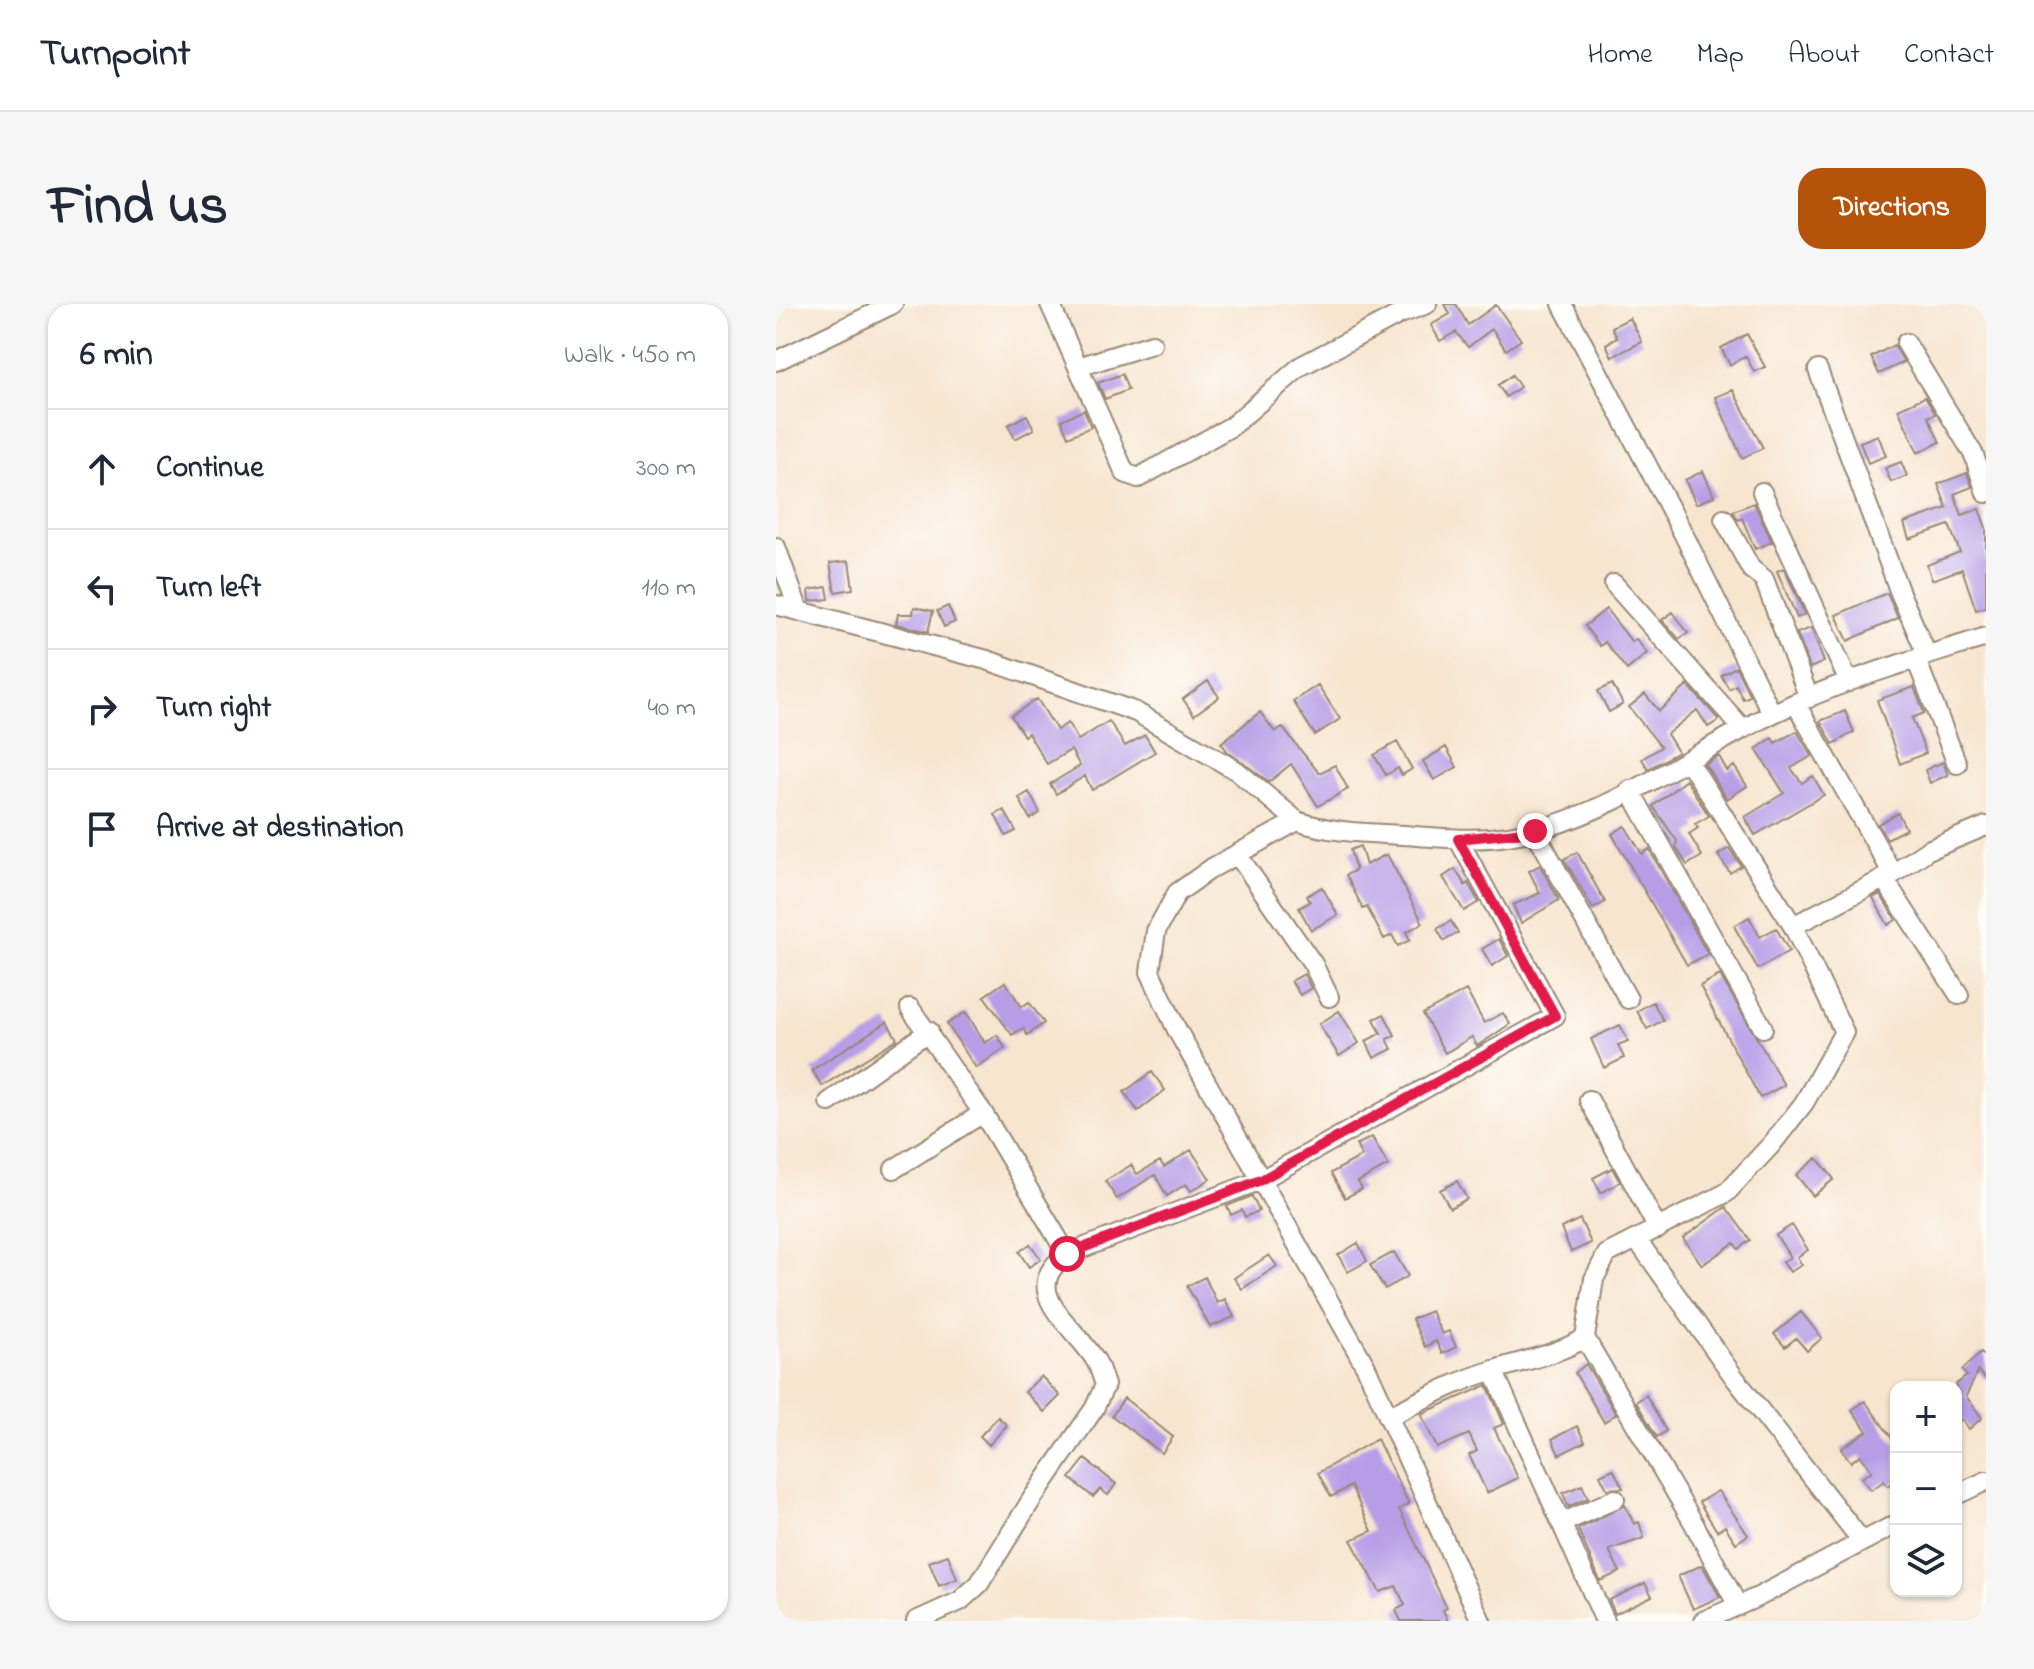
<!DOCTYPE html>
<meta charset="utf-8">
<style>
:root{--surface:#fff;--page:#f6f6f7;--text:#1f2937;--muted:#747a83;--line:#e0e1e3;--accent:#b45309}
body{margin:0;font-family:"Indie Flower",sans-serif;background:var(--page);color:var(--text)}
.controls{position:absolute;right:24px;bottom:24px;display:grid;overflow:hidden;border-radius:16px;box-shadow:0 2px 6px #0004}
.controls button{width:72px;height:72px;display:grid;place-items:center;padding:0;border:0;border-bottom:2px solid var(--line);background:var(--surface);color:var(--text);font:40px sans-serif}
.stop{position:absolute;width:24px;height:24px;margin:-18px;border:6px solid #e11d48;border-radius:50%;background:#fff}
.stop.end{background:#e11d48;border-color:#fff;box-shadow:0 2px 8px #0008}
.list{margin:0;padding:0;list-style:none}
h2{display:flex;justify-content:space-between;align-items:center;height:104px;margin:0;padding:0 32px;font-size:34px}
h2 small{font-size:26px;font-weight:400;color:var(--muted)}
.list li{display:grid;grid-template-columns:52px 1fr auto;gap:24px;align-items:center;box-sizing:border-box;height:120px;padding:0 32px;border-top:2px solid var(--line)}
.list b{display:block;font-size:30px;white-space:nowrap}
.list em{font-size:26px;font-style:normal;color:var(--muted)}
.icon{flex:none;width:44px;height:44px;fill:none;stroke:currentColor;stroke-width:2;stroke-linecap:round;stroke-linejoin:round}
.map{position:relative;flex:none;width:1210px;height:1317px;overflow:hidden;border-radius:24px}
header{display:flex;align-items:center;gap:48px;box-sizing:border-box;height:112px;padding:0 40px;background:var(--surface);border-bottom:2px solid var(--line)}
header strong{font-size:38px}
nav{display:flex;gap:44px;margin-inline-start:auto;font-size:28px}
.intro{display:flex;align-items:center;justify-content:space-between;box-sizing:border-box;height:192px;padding:0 48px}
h1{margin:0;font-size:56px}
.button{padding:20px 36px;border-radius:24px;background:var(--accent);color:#fff;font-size:28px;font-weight:700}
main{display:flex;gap:48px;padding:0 48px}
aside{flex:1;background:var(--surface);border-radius:24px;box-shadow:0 2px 6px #0004}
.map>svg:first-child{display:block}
.building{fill:#b69ee7}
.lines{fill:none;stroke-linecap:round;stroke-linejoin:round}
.minor-casing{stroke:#998876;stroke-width:22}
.minor{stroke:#fff;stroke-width:18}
.route{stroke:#e11d48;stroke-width:10}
</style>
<header>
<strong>Turnpoint</strong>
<nav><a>Home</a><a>Map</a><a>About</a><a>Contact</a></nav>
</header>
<div class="intro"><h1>Find us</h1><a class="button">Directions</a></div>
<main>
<aside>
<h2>6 min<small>Walk · 450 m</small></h2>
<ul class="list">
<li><svg class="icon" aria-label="ahead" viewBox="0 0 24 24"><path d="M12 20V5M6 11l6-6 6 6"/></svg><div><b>Continue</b></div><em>300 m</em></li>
<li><svg class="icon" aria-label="left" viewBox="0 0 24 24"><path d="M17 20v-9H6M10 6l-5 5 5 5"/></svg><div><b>Turn left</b></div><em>110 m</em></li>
<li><svg class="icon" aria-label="right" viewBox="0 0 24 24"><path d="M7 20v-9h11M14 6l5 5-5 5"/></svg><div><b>Turn right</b></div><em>40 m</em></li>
<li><svg class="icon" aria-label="arrive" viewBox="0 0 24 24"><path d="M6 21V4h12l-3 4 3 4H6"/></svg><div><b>Arrive at destination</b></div></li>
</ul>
</aside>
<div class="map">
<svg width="1210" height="1317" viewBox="0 0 1210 1317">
<rect width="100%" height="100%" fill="#fdfcf7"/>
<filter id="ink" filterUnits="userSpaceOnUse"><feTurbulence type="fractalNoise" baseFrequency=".0125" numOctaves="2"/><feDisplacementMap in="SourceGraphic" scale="16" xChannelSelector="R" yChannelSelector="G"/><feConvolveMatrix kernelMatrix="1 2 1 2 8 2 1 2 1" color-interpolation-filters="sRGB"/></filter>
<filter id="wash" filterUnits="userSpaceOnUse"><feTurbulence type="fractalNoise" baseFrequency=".006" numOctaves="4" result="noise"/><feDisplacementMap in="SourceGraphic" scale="32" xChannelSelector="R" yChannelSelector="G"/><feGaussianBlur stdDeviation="1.8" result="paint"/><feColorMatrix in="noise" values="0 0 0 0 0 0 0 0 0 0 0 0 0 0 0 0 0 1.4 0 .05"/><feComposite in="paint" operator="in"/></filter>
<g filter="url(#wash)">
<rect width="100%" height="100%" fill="#f7e5cf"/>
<g id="blocks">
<path class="building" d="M669,0h11l12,21 28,-20 25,35 -15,10 -14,-21 -24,18 -12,-15 -16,9 -9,-16 19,-11z
M854,14l12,24 -30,15 -6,-13 11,-6 -5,-11z
M971,30l18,33 -11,5 -8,-16 -16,9 -9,-17z
M1118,41l10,17 -25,12 -8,-17z
M346,70l6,16 -23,9 -7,-16z
M736,71l8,12 -14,10 -8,-12z
M957,86l30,58 -21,10 -27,-61z
M1149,93l10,17 -7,3 12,25 -22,11 -20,-44z
M308,106l7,17 -23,10 -7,-17z
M251,111l7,14 -19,10 -7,-14z
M1102,131l8,21 -18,7 -8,-21z
M1125,158l6,14 -16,6 -6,-14z
M927,167l11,25 -18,8 -11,-24z
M1191,169l5,14 -18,7 8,21 17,-6 7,19v79l-10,3 -14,-41 -30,11 -5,-15 33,-13 -11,-27 -40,14 -5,-16 43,-15 -9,-24z
M978,199l18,39 -17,7 -13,-31 -4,2 -5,-9z
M73,257l4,28 -18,3 -5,-29z
M1008,264l21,46 -8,4 -20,-47z
M51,283l2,12 -19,2 -1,-11z
M1111,289l11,25 -50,23 -12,-26z
M172,302l7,16 -11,5 -7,-16z
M138,303l19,4 -5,21 -32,-8 2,-10h15z
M830,305l26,33 4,-3 11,14 -20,17 -22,-28 -5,4 -15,-20z
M897,308l15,21 -9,6 -17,-19z
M1035,324l13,34 -14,6 -13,-35z
M960,363l14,29 -7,3 -7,-14 -7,4 -8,-14z
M432,377l11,16 -25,18 -11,-16z
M836,380l11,20 -14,8 -11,-21z
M542,381l22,34 -25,16 -22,-34z
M912,381l31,35 -11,7 -11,-17 -30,24 11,18 -30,17 -6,-10 19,-12 -32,-40 16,-13 14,17z
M1138,383l10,26 -12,5 14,35 -26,11 -23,-64z
M261,395l20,31 11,-7 10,17 31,-19 16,25 20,-11 10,17 -63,38 -7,-14 -29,18 -6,-10 30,-18 -9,-16 -24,14 -19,-31 -4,3 -13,-20z
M1069,407l9,21 -21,12 -13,-23z
M484,408l15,20 7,-5 37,46 16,-8 13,24 -30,17 -27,-42 -22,18 -41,-30 -7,-9z
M1021,427l15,25 -21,12 11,15 11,-7 11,19 -69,40 -10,-18 39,-24 -28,-44 16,-11 3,5z
M621,438l15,27 -10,6 -4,-7 -12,7 -12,-20z
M670,443l11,20 -23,13 -11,-19z
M943,452l8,15 7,-5 13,20 -20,13 -22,-35z
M1167,458l5,13 -18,8 -5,-13z
M910,476l23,36 -14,8 3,4 -9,6 13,22 -15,9 -11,-18 1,-6 -24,-35z
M253,488l11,21 -10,6 -11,-21z
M228,506l12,21 -10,5 -11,-21z
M1122,509l8,16 -19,10 -9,-15z
M849,522l17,28 7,-5 59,105 -21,11 -75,-131z
M584,542l6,19 21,-11 36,69 -17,9 4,8 -12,6 -6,-11 -8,4 -17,-32 -4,2 -17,-34 10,-5 -6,-20z
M953,544l12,18 -11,7 -12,-18z
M801,548l28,50 -12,7 -29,-50z
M764,561l19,35 -38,23 -8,-18 27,-12 -11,-22z
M679,565l10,16 3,-2 11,19 -15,9 -21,-34z
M546,583l16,28 -27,15 -12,-22 11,-6 -3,-6z
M1104,590l16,26 -8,5 -15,-27z
M973,613l11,20 16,-9 13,23 -31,18 -24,-43z
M675,617l7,12 -14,8 -7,-12z
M723,635l9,17 -16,10 -10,-17z
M528,670l7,14 -11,7 -9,-14z
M944,671l64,110 -24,13 -60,-112z
M229,678l17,25 7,-5 15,21 -17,12 -4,-7 -11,7 -28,-39z
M690,686l18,33 19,-10 7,11 -33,22 -5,-9 -27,16 -22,-39z
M877,698l10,18 -16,9 -10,-18z
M563,707l20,32 -20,13 -20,-32z
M190,708l19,31 12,-8 8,13 -29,20 -29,-44z
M608,710l11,21 -8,4 5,10 -18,9 -8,-17 15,-8 -7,-14z
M111,718l10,17 -75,47 -10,-16z
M844,721l8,16 -10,4 6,13 -20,10 -13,-29z
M376,768l13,18 -27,21 -14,-19z
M596,833l16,28 -30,17 4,7 -17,9 -14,-25 31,-17 -6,-11z
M415,846l19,29 -19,12 -5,-7 -19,12 -12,-21 -38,24 -12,-18 26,-16 6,9 23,-13 4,6z
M1041,854l17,21 -21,17 -17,-21z
M836,864l8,14 -19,11 -8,-15z
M681,877l10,18 -17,9 -10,-18z
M476,892l7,15 -14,6 -3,-7 -11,5 -4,-9z
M950,903l24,33 -12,9 -4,-6 -32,22 -19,-27z
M804,915l11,24 -20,9 -10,-24z
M1016,921l16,25 -11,7 5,8 -12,7 -7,-10 7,-5 -14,-22z
M582,939l9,18 -19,11 -10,-17z
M254,940l11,15 -12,8 -10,-15z
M618,948l14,24 -23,13 -15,-24z
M493,951l8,11 -35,23 -8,-11z
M429,973l12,26 8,-4 9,18 -24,10 -23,-41z
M655,1007l11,23 7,-3 7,16 -14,7 -6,-13 -11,6 -13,-28z
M1025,1008l21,26 -15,13 -11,-13 -11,9 -11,-13z
M1205,1048l5,5v23l-8,-9 -12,25 16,22 -13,11 -7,-10 -6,4v-39l11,-8 -5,-6z
M810,1060l30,50 -12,8 -29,-49z
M265,1072l19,20 -16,16 -19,-20z
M711,1081l17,39 -10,4 24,50 -31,15 -18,-38 8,-4 -8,-17 -32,14 -16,-34z
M870,1091l20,36 -9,6 -21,-35z
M348,1094l49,39 -11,16 -50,-37z
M1089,1097l31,43v37l-8,5 -4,-5 -13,9 -9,-12 10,-7 -12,-16 -9,7 -10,-13 26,-18 -15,-21z
M222,1113l9,8 -18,20 -9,-9z
M801,1122l8,16 -26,13 -7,-16z
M601,1135l32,65 -10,5 48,99 -4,2 5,11h-47l-5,-11 9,-5 -9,-19 -16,6 -29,-52 21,-9 -21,-45 -20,11 -13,-24z
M309,1155l31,25 -8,11 -8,-6 -7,8 -23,-19z
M837,1165l10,19 -16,1 -7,-14z
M806,1181l6,13 -20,9 -5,-14z
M942,1187l30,44 -12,8 -11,-17 -8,5 -18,-29z
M849,1201l9,19 5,-2 5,16 -35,12 11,22 -20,9 -22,-52z
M172,1251l9,24 -18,7 -10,-24z
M926,1261l18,32 -27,12 -15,-33z
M869,1279l7,13 -37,18 -6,-14z"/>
</g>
</g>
<g filter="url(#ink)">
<use href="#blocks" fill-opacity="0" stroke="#998876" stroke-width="2"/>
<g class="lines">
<defs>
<path id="minor" d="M274,0l75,169 13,5 94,-52 69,-60 99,-52 27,-10
M786,0l121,229 89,181
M1130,39l68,112 12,38
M0,57l117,-57
M302,63l74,-23
M1042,66l82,223 27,62
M986,188l87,190
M948,215l27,50 13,10 45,119
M0,243l23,64
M838,280l129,145
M0,301l211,55 149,52 101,59 60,50
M1140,355l41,105
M1020,400l97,170
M854,486l133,238
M759,527l93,168
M461,550l76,110 16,33
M1108,575l75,116
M1017,622l100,-52 35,-24 58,-24
M134,704l73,105 84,141
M813,796l69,129
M53,798l100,-71
M118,865l89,-56
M862,937l96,136 127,163
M809,1034l108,184 45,84
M717,1066l112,251
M612,1113c34,-17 66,-35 103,-46 33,-11 63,-15 94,-33l9,-59 13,-25 119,-61 45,-48 33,-42 40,-71 -51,-106 -105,-166
M1180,1191l30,-14
M786,1219l53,-24
M140,1317l44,-20 19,-17 53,-85 62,-90 11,-24c-3,-8 -5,-17 -9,-24 -20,-35 -81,-69 -29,-107l194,-74 294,-164 -97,-177
M705,1317l-115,-254 -189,-337 -27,-58 6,-41 21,-38 35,-25 85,-47c35,12 71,12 107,14 38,3 78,7 115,-1 91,-18 169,-79 251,-119 68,-34 143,-55 216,-78
M927,1317l57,-25 136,-72"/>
</defs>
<use href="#minor" class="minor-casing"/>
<use href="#minor" class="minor"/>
</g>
</g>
<g class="lines" filter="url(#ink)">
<path class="route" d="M291,950l194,-74 294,-164 -97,-177 77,-8"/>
</g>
</svg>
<div class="controls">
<button>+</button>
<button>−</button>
<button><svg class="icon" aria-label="layers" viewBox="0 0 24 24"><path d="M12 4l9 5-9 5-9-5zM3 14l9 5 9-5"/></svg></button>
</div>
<div class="stop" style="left:291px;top:950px"></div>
<div class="stop end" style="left:759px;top:527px"></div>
</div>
</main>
